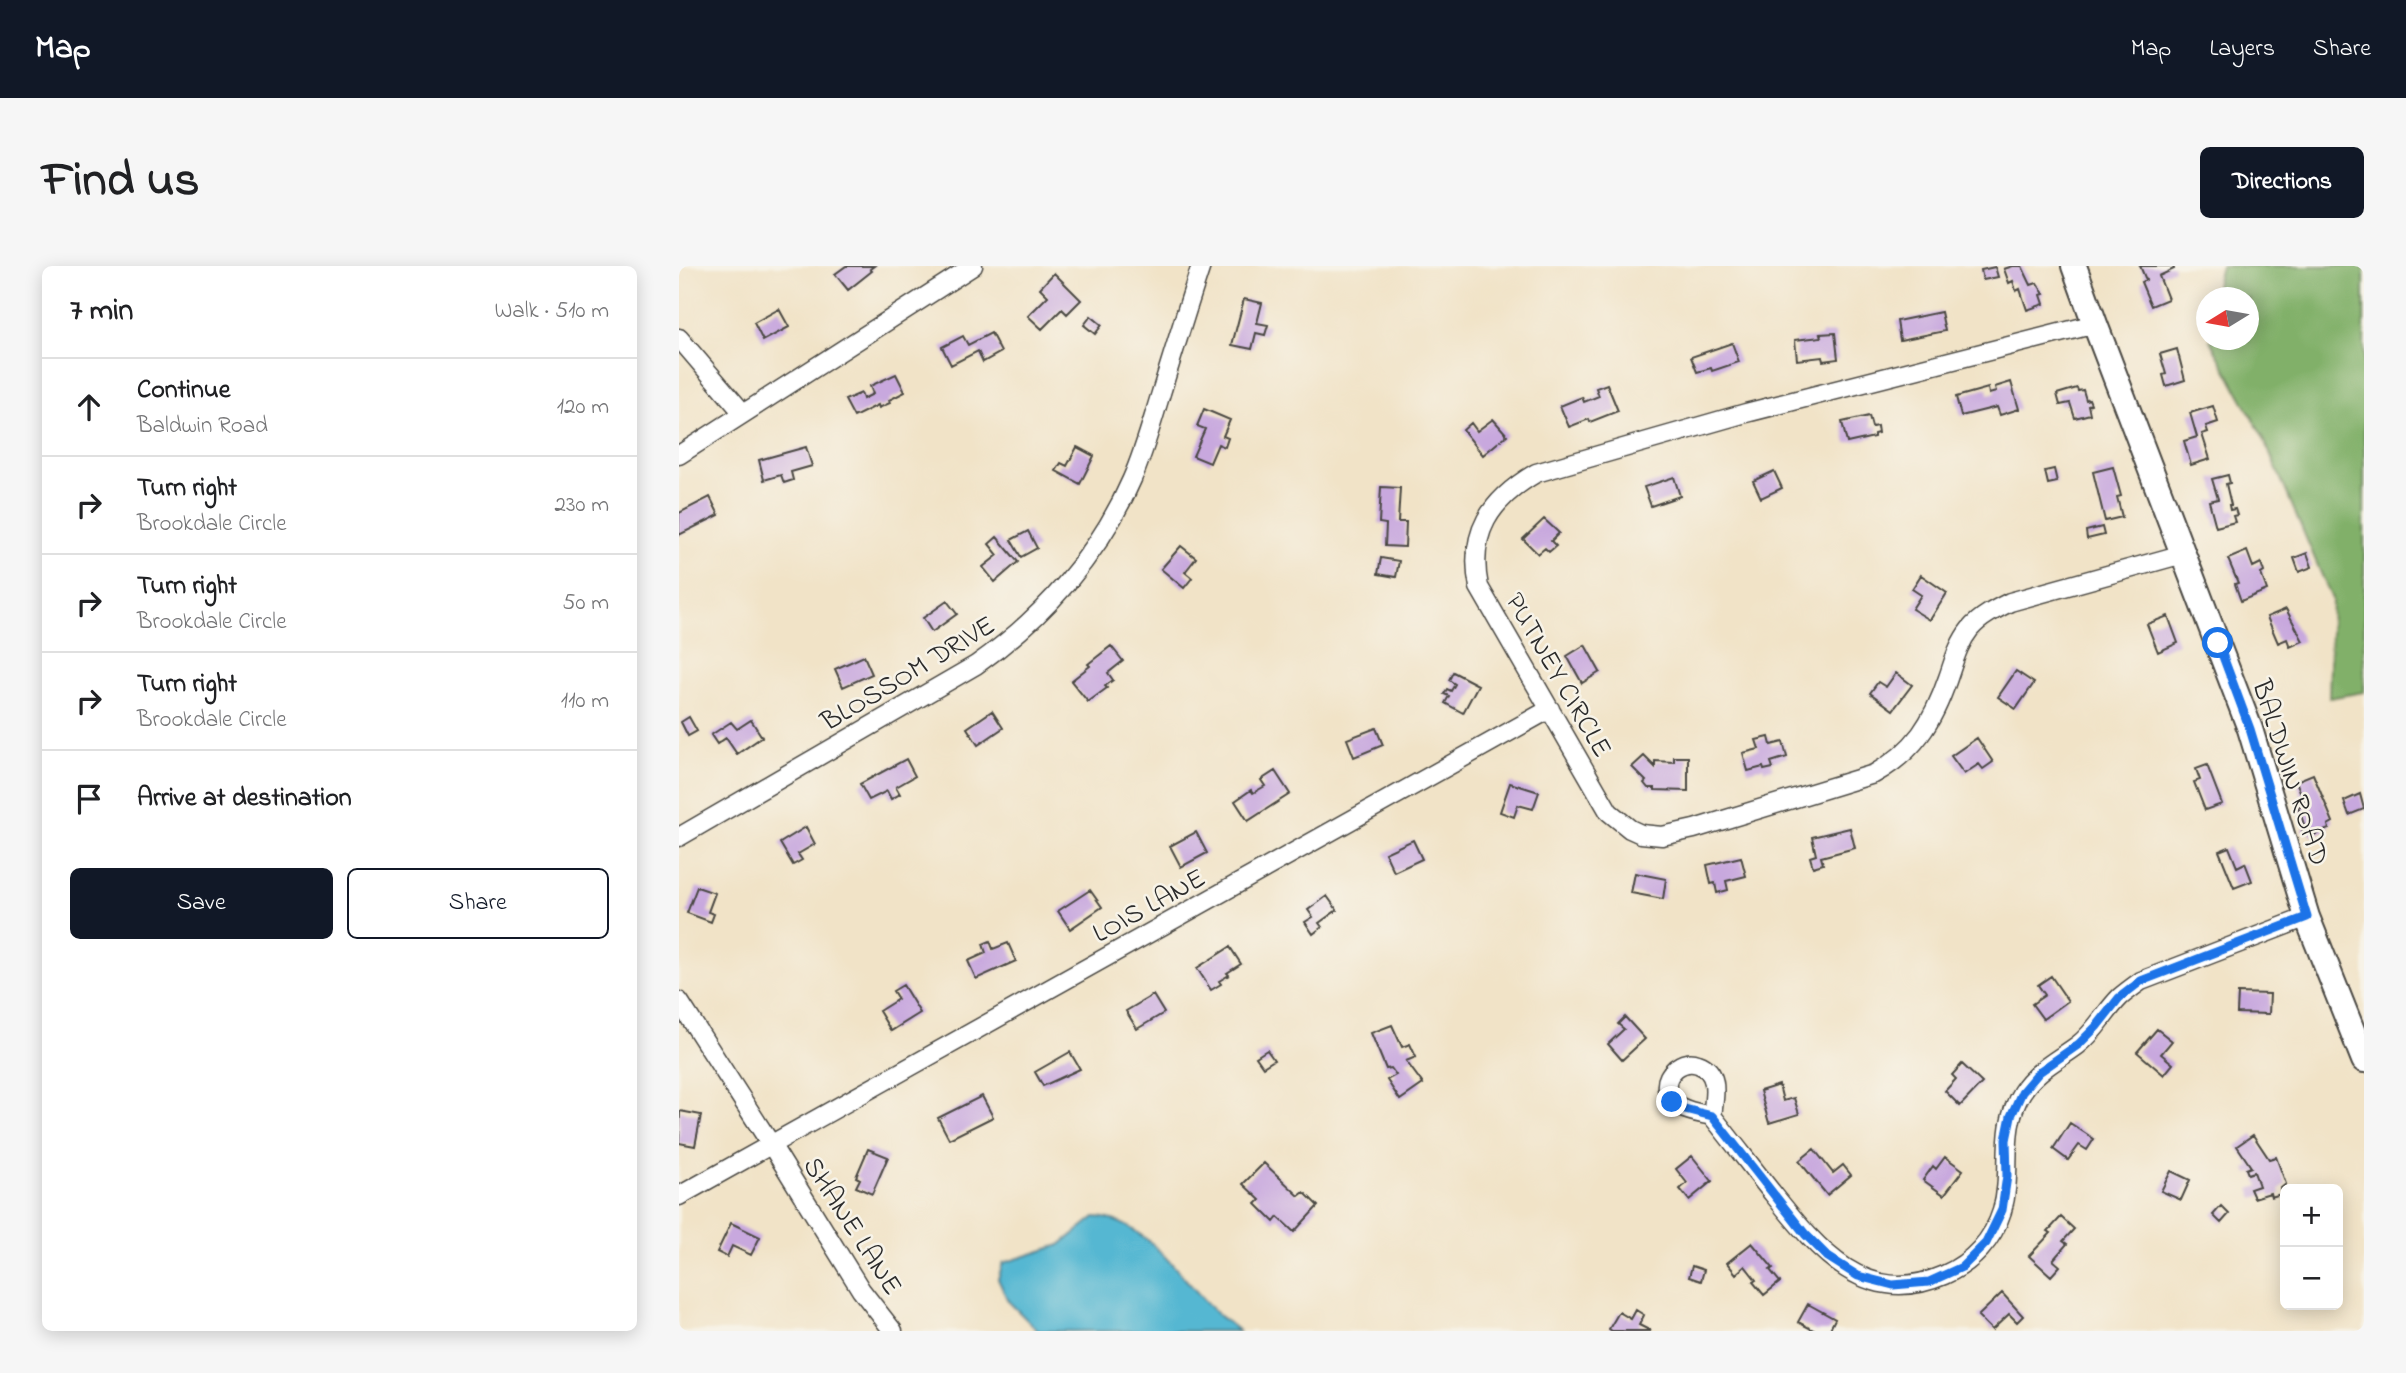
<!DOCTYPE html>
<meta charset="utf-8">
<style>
:root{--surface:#fff;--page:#f6f6f6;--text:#202124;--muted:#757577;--line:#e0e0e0;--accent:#111827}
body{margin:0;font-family:"Indie Flower",sans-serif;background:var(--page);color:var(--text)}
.controls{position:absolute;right:21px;bottom:21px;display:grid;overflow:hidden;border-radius:10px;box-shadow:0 4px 18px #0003}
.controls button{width:63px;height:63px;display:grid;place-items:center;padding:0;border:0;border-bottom:2px solid var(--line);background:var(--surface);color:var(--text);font:35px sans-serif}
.compass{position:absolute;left:1517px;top:21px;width:63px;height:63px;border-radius:50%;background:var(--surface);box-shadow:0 4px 18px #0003;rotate:259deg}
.stop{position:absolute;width:21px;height:21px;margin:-16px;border:5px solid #1a73e8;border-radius:50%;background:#fff}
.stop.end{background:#1a73e8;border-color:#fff;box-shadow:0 2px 7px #0008}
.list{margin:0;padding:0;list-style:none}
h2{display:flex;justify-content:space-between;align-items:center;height:91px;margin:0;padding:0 28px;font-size:30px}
h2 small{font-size:23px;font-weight:400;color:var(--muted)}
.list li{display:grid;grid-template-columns:46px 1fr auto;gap:21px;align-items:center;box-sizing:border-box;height:98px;padding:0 28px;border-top:2px solid var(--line)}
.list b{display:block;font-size:26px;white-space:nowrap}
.list p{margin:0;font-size:23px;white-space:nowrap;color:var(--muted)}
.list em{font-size:23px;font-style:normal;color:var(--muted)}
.actions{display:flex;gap:14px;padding:21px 28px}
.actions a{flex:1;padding:16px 0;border:2px solid var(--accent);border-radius:10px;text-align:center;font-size:24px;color:var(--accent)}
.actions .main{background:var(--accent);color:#fff}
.icon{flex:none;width:38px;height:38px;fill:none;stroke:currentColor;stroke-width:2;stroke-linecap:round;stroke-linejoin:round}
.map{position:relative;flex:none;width:1685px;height:1065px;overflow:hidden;border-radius:10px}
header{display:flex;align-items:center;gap:42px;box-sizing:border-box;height:98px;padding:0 35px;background:var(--accent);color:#fff}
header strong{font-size:33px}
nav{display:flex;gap:38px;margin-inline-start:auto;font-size:24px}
.intro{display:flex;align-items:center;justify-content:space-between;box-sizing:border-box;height:168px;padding:0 42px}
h1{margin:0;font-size:49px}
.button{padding:18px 32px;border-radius:10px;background:var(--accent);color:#fff;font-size:24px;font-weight:700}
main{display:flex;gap:42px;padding:0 42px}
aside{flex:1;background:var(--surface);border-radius:10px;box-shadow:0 4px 18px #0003}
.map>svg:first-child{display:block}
.forest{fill:#81b069;stroke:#566e4a;stroke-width:2}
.water{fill:#54b7d2;stroke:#40717e;stroke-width:2}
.building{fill:#c8a8de}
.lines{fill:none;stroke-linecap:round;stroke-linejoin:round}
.street-casing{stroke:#494742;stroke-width:21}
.secondary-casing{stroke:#494742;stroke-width:28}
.street{stroke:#fff;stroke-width:18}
.secondary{stroke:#fff;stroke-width:24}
.route{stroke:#1a73e8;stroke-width:9}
.labels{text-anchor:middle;stroke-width:5;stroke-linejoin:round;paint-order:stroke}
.street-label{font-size:28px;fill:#2b2b2b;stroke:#f7f3e8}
</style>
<header>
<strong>Map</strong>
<nav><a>Map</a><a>Layers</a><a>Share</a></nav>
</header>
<div class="intro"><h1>Find us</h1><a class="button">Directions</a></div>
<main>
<aside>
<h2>7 min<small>Walk · 510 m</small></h2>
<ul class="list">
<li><svg class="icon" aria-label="ahead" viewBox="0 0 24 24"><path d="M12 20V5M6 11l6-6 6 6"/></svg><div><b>Continue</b><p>Baldwin Road</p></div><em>120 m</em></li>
<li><svg class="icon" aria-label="right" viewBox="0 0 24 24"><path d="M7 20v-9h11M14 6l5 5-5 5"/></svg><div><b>Turn right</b><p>Brookdale Circle</p></div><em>230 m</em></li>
<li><svg class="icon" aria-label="right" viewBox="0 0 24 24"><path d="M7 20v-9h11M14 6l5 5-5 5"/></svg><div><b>Turn right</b><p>Brookdale Circle</p></div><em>50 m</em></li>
<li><svg class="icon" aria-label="right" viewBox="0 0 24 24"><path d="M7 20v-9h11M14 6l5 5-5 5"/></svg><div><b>Turn right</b><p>Brookdale Circle</p></div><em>110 m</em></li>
<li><svg class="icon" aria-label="arrive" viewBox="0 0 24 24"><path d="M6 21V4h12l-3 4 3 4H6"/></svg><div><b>Arrive at destination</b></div></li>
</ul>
<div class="actions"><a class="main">Save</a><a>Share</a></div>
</aside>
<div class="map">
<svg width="1685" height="1065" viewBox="0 0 1685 1065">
<rect width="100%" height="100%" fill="#f7f3e8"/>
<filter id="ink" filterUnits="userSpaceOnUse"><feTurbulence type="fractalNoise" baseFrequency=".0143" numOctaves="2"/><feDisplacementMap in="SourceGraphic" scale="14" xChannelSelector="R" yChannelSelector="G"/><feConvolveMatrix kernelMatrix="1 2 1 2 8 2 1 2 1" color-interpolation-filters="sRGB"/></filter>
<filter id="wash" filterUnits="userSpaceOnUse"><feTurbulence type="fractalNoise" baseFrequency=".00686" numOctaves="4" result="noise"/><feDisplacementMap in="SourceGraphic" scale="28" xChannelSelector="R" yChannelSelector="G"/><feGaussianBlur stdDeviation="1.57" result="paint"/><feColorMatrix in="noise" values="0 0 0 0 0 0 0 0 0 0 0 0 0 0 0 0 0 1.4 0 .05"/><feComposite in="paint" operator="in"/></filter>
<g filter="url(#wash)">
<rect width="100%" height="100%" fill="#f1e3c7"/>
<path class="forest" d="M1542,0h143v426l-35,6 3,-99 -69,-162 -53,-97h39v-42l-36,-1z"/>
<path class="water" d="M416,951c50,1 89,65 122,97 7,6 15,11 22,17h-201l-30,-30 -10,-22 5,-16 57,-18z"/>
<g id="blocks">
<path class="building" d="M167,0h28l-4,3 2,2 -24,19 -13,-16z
M1334,0h9l9,19 6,-2 7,11 -3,1 3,9 -17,6 -7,-21 -4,2 -3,-10 -4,2 -5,-14z
M1461,0h33l1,3 -15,7 9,23 -17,7 -10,-24 5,-2z
M1316,1l3,10 -15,3 -2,-10z
M375,7l27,27 -14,14 -5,-5 -20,20 -14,-13 20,-20 -8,-8z
M565,33l18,4 -5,20 11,2 -3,10 -9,-2 -4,16 -20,-4z
M100,43l10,18 -26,14 -9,-18z
M1262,46l4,19 -45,9 -3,-19z
M412,50l11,9 -7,9 -11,-9z
M312,67l10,19 -18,10 -5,-11 -27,14 -9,-18 21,-11 5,9z
M1156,67l3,26 -15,2 -1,-4 -25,3 -2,-20 26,-3 -1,-3z
M1053,77l7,19 -27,9 -1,-3 -14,4 -6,-15z
M1498,83l8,31 -19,6 -3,-11 3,-1 -6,-20z
M217,108l9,18 -16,8 1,3 -11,5 -1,-3 -24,12 -9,-17 16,-7 2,6 10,-5 -3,-8z
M1332,116l8,27 -19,6 -3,-8 -36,9 -5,-19 32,-9 1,6 7,-2 -1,-5z
M928,118l11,27 -28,11 -1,-3 -20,8 -9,-21 22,-9 2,5 15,-6 -3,-8z
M1398,122l1,3 5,-1 3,10 3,-1 2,5 -3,1 2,9 -15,4 -5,-15 -10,2 -3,-11z
M1534,140l5,16 -12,4 2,6 -6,2 8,25 -19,6 -7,-24 13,-4 -7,-24z
M525,143l26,11 -7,16 5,2 -3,9 -7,-3 -8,19 -17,-7 12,-27 -8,-3z
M1190,150l3,11 5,-1 1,7 -4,1v3l-27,6 -5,-21z
M814,153l14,16 -24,20 -20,-25 8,-7 6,8z
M127,181l6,19 -21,6 2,8 -9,3 -3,-8 -17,5 -5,-20z
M398,181l17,9 -14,28 -24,-13 5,-8 6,3z
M1434,201l8,29 -4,1 5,20 -17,4 -12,-49z
M1375,203l3,13 -9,2 -3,-13z
M1095,205l8,17 -21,10 -8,-17z
M1549,209l2,8 -4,1 5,21h-2l1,5 5,-1 2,6 -4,1 2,6 -19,5 -7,-26 9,-2 -6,-20z
M995,211l6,19 -29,10 -7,-19z
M702,221l19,1 -2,34h8l-1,25 -20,-1 1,-22 -7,-1z
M31,231l9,18 -40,20v-22z
M865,253l15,14 -8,8 5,5 -7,6 -4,-4 -7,6 -15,-15z
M1423,261l2,8 -17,4 -1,-8z
M349,265l9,17 -16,9 -10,-17z
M318,271l21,25 -23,20 -12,-15 15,-12 -9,-11z
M502,280l15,12 -11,14 7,6 -8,10 -23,-19z
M1568,285l6,16 8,-4 3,9 -3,2 6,16 -26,11 -6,-17 3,-1 -10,-24z
M1628,287l5,14 -13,5 -5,-14z
M702,292l18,3 -3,16 -18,-3z
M1242,309l26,18 -17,27 -18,-11 9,-14 -9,-6z
M268,335l10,13 -25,18 -9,-14z
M1607,343l17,32 -13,6 -3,-8 -9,4 -11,-26z
M1489,350l10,27 -20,9 -11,-28z
M906,379l15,27 -18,11 -15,-27z
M432,380l12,15 -15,12 5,7 -8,6 2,2 -19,14 -17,-21 19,-15 -2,-2z
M185,390l8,18 -29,13 -8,-18z
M1337,405l18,12 -18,26 -18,-12z
M774,406l25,13 -15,28 -18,-10 4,-7 -5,-2 3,-5 4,2 4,-7 -6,-4z
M1217,407l16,12 -19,25 -23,-17 8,-11 8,5z
M313,445l11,17 -25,17 -11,-17z
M10,451l8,14 -9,5 -7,-14z
M72,454l11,17 -25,17 -11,-16 -9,6 -6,-9 20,-13 6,7z
M697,462l7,17 -29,12 -7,-18z
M1090,471l2,8 12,-3 4,15 -16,5 2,6 -9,2 -1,-3 -15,4 -5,-18 16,-4 -3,-9z
M1298,472l16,24 -10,7 -4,-5 -15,10 -13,-18z
M965,490l11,11v-6l19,1v-5h14v34l-33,-1v-2h-7l-4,-5 2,-2 -14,-14z
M227,493l9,17 -19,11 4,7 -9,5 -4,-8 -18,9 -9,-16z
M1528,499l15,39 -17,6 -11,-28 6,-2 -4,-11z
M596,505l15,23 -42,27 -13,-20 16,-11 2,3 12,-7 -4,-6z
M1634,508l20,48 -5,3 1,4 -18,7 -3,-6 -5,2 -1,-3 3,-2 -7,-20 7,-3 -9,-23z
M831,517l29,9 -6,17 -15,-4 -4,12 -14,-5z
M1681,528l4,15 -15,6 -5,-14z
M127,561l9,17 -17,10 4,6 -9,5 -13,-22z
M1171,562l5,20 -34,9 2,7 -10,3 -3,-10 6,-2 -4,-18z
M517,566l11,21 -26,14 -11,-21z
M734,574l9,19 -28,13 -9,-19z
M1550,581l8,20 8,-4 7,18 -18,7 -15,-37z
M1062,591l5,19 -20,5 2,9 -11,3 -2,-10 -4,1 -4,-19z
M956,607l31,6 -3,20 -32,-6z
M18,621l18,6 -7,19 6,2 -3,8 -24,-9z
M411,624l12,17 -32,22 -12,-18z
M648,630l10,14 -18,13 3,4 -9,7 -8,-12 8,-5 -5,-7z
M311,675l3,8 15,-6 8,18 -40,18 -8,-18 18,-8 -3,-9z
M551,681l11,17 -14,9 2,2 -10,6 2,3 -10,6 -14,-22z
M1372,710l17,25 -25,18 -11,-15 13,-9 -7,-10z
M224,719l17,28 -29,18 -12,-20 19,-12 -5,-8z
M1559,727l32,1 -1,20 -32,-1z
M474,729l11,18 -27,16 -11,-18z
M946,751l20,22 -23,21 -14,-16 16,-15 -6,-5z
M713,759l10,22 8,-3 6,13 -10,4 17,23 -23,16 -13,-20 9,-5 -5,-7 -5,1 -15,-36z
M1478,763l15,12 -11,13 12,10 -9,11 -27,-23z
M588,784l7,10 -11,7 -7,-10z
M391,786l10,17 -37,17 -8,-14z
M1283,798l20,19 -22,23 -15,-15 11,-12 -4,-4z
M1100,819l4,16 11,-3 5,16 -30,9 -9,-32z
M303,830l11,21 -44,22 -11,-21z
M1,845l21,4 -6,31 -16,-3z
M1391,857l24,16 -7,11 -8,-5 -11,15 -15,-11z
M1574,869l16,24 7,-2 10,27 -6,5 1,5 -10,3 -1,-4 -16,5 -4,-9 9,-3 -5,-14 -6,2 -2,-5 5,-2 -14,-21z
M189,883l20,8 -16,37 -16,-7 4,-8 -4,-2z
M1135,883l19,24 10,-8 8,10 -24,20 -28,-34z
M1013,890l20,25 -23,19 -9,-11 7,-6 -11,-14z
M1266,891l18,13 -19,25 -21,-15 10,-14 3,3z
M585,897l35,33 5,-4 14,14 -24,26 -16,-15 -4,5 -18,-18 4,-4 -17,-16z
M1492,905l19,9 -9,20 -20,-9z
M1542,940l8,8 -8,9 -8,-8z
M1382,951l13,12 -11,12 4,3 -14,16 7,6 -9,10 -22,-20 22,-23 -3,-2z
M52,957l29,14 -9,18 -19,-9 -5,11 -10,-5z
M1073,977l21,25 -3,2 10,12 -16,13 -11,-13 3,-2 -11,-14 -9,8 -9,-11z
M1013,1000l12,4 -3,11 -12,-4z
M1323,1027l21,23 -6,6 -8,-8 -17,16 -14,-14z
M1129,1038l27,15 -6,12h-14l-17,-9z
M957,1044l8,5 -5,10 12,6h-39l-3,-2 10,-17 12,7z"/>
</g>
</g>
<g filter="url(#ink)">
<use href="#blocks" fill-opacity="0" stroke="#494742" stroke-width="2"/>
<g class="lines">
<defs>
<path id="street" d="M1416,58l-349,89 -210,60c-46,27 -68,60 -57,114l130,225 21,17 11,5 21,2 32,-7 180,-55c41,-23 59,-52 74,-96 6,-17 10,-34 22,-49 10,-12 26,-20 40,-27l173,-48
M0,72l64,75
M0,189l294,-189
M0,571l297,-172c67,-47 123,-110 156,-186 12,-27 20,-57 29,-86 13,-42 26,-85 40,-127
M0,735l93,145 89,144 32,41
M1033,850c-17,-4 -43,-6 -45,-28 -1,-9 3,-14 9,-20 7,-5 14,-7 22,-4 23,8 16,34 14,52 21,26 41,53 62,79 44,55 92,114 170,80 28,-12 49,-35 58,-64 12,-41 -4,-80 20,-119 14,-22 36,-32 56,-47 17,-13 27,-33 42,-48 7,-6 14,-11 21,-16l166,-64
M0,930l871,-487"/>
<path id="secondary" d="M1395,0l21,58 155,405 57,188 57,143"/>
</defs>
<use href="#street" class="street-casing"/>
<use href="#secondary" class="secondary-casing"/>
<use href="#street" class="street"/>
<use href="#secondary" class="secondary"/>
</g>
</g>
<g class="lines" filter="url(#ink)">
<path class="route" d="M993,836l9,6 31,8 93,118 23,23 30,19 35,9 36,-3 33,-15 24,-24 16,-33 5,-34 -1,-36 5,-24 11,-24 17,-20 40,-28 18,-18 22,-28 22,-17 166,-64 -57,-188 -32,-86"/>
</g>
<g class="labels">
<g class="street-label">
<text transform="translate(228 406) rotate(-31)" y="10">BLOSSOM DRIVE</text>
<text transform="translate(881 408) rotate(60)" y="10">PUTNEY CIRCLE</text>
<text transform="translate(1613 506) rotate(72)" y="10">BALDWIN ROAD</text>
<text transform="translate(469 638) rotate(-29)" y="10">LOIS LANE</text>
<text transform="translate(175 959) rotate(57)" y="10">SHANE LANE</text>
</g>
</g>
</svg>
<div class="controls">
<button>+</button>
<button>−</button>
</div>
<svg class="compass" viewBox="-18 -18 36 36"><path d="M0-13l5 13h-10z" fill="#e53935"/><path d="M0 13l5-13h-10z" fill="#757577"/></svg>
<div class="stop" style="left:1539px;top:377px"></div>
<div class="stop end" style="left:993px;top:836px"></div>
</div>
</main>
